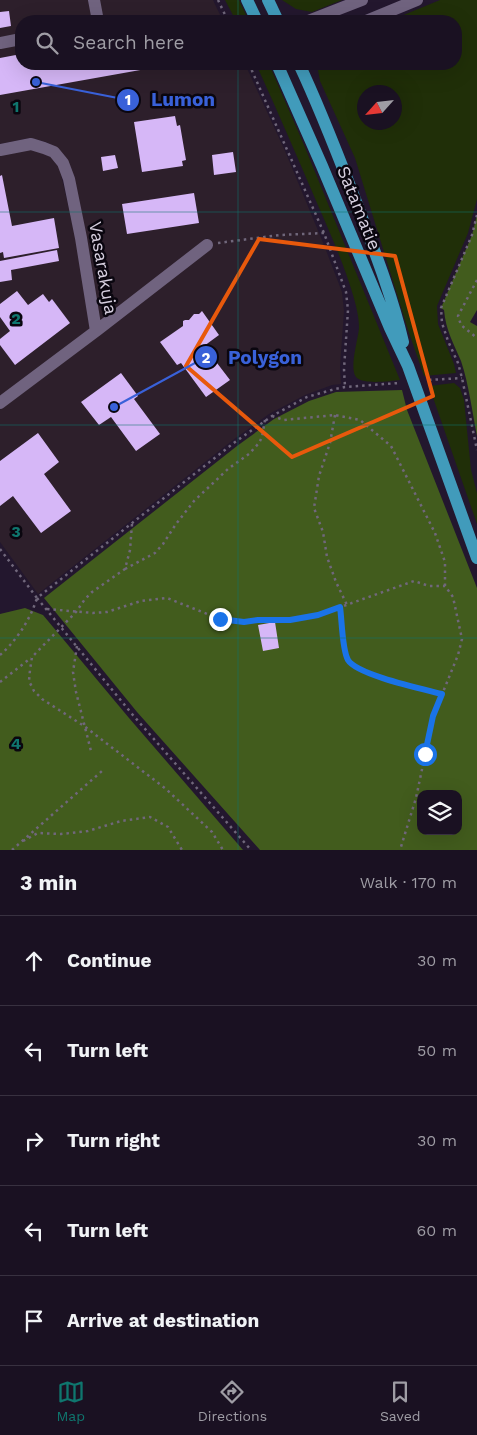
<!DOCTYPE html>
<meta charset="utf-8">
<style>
:root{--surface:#1a1122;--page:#231a2a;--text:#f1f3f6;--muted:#9f9da5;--line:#383140;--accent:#0f766e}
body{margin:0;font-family:"Work Sans",sans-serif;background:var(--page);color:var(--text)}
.controls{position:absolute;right:15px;bottom:15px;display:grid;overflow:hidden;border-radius:10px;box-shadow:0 5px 20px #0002}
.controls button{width:45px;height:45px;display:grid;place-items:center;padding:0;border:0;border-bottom:1px solid var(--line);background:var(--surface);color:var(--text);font:25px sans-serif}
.compass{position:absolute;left:357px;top:85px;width:45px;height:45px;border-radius:50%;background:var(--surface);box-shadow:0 5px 20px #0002;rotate:243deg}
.stop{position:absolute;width:15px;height:15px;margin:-11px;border:4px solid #1a73e8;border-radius:50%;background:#fff}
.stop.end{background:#1a73e8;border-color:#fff;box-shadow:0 1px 5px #0008}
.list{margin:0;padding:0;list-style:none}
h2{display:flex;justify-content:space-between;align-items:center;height:65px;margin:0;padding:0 20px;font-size:21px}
h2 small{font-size:16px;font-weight:400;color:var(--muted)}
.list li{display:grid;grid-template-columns:32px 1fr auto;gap:15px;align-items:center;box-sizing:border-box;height:90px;padding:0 20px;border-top:1px solid var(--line)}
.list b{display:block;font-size:19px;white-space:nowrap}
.list em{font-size:16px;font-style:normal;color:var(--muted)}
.icon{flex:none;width:28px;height:28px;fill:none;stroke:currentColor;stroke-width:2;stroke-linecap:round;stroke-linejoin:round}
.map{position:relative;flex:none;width:477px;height:850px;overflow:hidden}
.search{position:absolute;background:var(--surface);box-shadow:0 5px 20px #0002;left:15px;right:15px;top:15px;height:55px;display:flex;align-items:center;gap:12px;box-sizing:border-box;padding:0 18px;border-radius:20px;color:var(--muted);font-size:19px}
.sheet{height:515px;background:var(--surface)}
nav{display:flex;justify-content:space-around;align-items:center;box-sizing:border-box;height:70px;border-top:1px solid var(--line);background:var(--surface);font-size:14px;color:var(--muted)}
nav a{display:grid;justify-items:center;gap:2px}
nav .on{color:var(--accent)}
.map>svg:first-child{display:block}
.industrial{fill:#2d1f2b}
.green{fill:#202f08;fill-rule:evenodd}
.forest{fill:#425c1d;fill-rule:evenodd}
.building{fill:#d6b7f7}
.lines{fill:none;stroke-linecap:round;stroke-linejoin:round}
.path{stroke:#70677b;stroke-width:2.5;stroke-dasharray:2.5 4;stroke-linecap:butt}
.minor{stroke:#70637f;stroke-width:12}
.major{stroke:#419bbb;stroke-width:12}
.route{stroke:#1a73e8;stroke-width:6}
.marked{fill:none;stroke:#e8590c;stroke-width:4;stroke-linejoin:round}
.grid{fill:none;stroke:#0f766e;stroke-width:1;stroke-opacity:0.55}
.labels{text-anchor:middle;stroke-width:5;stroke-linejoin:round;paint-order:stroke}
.street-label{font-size:18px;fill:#d5cede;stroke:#0a060f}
.grid-label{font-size:16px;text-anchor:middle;font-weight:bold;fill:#0f766e;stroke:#0a060f;stroke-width:5;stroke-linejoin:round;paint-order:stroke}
.leader{fill:none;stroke:#3961d9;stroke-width:2}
.callout-dot{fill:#3961d9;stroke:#0a060f;stroke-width:2}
.mark-label{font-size:15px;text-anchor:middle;font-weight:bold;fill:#fff}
.callout-label{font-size:19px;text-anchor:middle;font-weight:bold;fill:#3961d9;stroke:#0a060f;stroke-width:5;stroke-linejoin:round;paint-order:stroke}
</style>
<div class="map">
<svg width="477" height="850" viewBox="0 0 477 850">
<rect width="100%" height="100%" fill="#23172e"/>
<path class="industrial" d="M0,0h213l10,21h-202v43h224l40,87 39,94 18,47 2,19 -4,56 1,17 -9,1 -27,10 -36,19 -36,26 -195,154 -38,-52v-133l212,-162 -5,-9 -107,84 -43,-174 -11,-6 -16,-4 -30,6z
M30,148l22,9 7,9 17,73 16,89 -92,69v-243z"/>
<path class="green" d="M225,0h14l10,21h-13z
M282,0h60l-30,12 -16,-3z
M440,0h37v199l-9,34 -31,73 1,18 16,40 2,9 -32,3 -16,-46 -53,-172 -35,-77 -2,-11 1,-6h137v-43h-67zM364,92h30v30h-30z
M256,64h13l35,81 96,235c-10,1 -38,5 -44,-3 -7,-9 2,-37 3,-49 0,-12 -3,-22 -6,-33 -9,-31 -23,-62 -36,-92 -20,-47 -40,-93 -61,-139z
M454,383l6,5 4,12 7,70 6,23v31l-48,-138z"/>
<path class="forest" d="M477,215v95l-7,12 7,4v110c-5,-25 -8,-51 -16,-75 -8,-19 -15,-30 -17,-51l-3,-2 31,-73z
M402,390l5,20 70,178v262h-217l-123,-138 -93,-114 193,-152 37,-27 35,-18 27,-9zM421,794h37v37h-37z
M25,608l18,7 86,103 114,132h-243v-236z"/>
<path class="building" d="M9,11l2,15 -11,2v-16z
M21,54v10h124l1,5 -146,26v-37z
M175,116l2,10 3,-1 6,35 -4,1 1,5 -41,6 -8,-50z
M233,152l3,20 -22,3 -2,-20z
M115,155l3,13 -15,3 -2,-14z
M2,175l10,51 42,-8 5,30 -55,10 -1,-6 -3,1v-77z
M194,193l5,30 -72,11 -5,-30z
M57,250l2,11 -48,9 1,10 -12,2v-21z
M17,291l11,14 15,-11 6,8 3,-3 18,24 -55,42 -15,-20v-6l10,-8 -10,-14v-13z
M202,311l17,24 -15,11 26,34 -24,17 -25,-34 -4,2 -17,-23 23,-16v-5l2,-1h4l5,-6h5z
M121,373l17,23 -4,3 26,35 -24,17 -25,-34 -12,8 -18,-23z
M38,433l21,29 -15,12 27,37 -30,22 -28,-37 -13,10v-45z
M275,622l4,26 -16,3 -5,-26z"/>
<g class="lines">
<path class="path" d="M218,0l10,21
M249,64l75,169 22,59 2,18 -4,59 1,18
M477,215l-5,20 -31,73 1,15 6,18 10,22 4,15 15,72
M218,243l62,-8 44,-2
M477,280l-19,36 3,9 16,13
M429,380l33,-2
M335,415l-5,28 -11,33 -5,32 9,24 4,25 9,25 11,23
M272,416l12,4 51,-5 25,5 31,26 44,87 10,29v24
M132,524l-2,26 -5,19 -33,23 -7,7 -9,13 -44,45 -2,13 -1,11 5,10 8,8 42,27 82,63 46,43 11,18
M0,549l37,49 198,-156 37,-26 35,-19 28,-8 10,-2 54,-4
M125,569l30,-16 8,-9 13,-20 18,-23 34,-32 21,-15 10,-11 3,-6 3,-17
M37,598l95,116 119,136
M340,607c2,14 1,41 8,53 9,15 75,29 94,34
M47,609l46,4 14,-1 34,-11 26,-3 53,21 24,3 14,-2h32l28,-5 96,-34 15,5h16l8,11 9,42 -4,16 -25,62 -17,81 -16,52
M77,646l-4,26 3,20 15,59
M0,655c17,-15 30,-35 37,-57
M0,682l31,-24
M23,841l15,-8 23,1 27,-3 33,-10 29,-4 18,10 14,23
M12,850l90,-79"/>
<path class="minor" d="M94,0l4,21
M308,21l54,-21
M366,21l51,-21
M0,43l21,-4
M0,150l31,-6 13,4 10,4 9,11 6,16 12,59 15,93 -96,72
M96,331l111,-86"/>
<path class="major" d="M247,0l10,21
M268,0l10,21
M277,64l45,102 68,162 18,38 69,192
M299,64c20,42 37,86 54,130 18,48 38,97 50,148"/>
</g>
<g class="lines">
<path class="route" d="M220,619l24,3 14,-2h32l28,-5 22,-8c2,13 2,43 8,53 9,15 75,29 94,34l-9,22 -8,38"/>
</g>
<path class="marked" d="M259,239l136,17 38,140 -141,61 -106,-91z"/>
<path class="grid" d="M238,0v21M238,64v786M0,212h477M0,425h477M0,638h477"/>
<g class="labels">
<g class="street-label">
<text transform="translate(359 208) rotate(68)" y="6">Satamatie</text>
<text transform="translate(103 268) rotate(80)" y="6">Vasarakuja</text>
</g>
</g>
<g class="grid-label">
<text x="16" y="112">1</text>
<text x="16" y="324">2</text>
<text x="16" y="537">3</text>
<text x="16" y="749">4</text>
</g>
<path class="leader" d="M36 82L128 100M114 407L206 357"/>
<g class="callout-dot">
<circle cx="36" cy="82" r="5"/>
<circle cx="114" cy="407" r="5"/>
<circle cx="128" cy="100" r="12"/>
<circle cx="206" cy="357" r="12"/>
</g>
<g class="mark-label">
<text x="128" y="105">1</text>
<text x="206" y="363">2</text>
</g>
<g class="callout-label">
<text x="183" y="106">Lumon</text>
<text x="265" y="364">Polygon</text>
</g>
</svg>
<div class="controls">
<button><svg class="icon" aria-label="layers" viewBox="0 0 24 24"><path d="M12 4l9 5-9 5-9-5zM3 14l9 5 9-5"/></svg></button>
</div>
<svg class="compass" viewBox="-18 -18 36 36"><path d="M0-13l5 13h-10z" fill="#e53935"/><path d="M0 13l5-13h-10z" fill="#9f9da5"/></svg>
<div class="stop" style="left:425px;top:754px"></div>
<div class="stop end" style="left:220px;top:619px"></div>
<div class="search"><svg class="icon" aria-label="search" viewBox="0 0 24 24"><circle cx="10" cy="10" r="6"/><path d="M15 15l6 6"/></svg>Search here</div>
</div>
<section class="sheet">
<h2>3 min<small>Walk · 170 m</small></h2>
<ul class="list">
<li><svg class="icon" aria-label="ahead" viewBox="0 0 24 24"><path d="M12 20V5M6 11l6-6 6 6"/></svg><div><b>Continue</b></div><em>30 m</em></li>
<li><svg class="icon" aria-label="left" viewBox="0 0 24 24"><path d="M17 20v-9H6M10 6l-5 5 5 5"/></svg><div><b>Turn left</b></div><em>50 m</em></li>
<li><svg class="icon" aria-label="right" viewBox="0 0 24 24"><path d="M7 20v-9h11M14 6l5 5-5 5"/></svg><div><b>Turn right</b></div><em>30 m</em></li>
<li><svg class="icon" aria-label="left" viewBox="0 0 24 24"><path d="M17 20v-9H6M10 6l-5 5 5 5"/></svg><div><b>Turn left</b></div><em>60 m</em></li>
<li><svg class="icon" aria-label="arrive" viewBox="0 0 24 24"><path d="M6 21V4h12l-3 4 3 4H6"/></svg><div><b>Arrive at destination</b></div></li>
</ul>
</section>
<nav>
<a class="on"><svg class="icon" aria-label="map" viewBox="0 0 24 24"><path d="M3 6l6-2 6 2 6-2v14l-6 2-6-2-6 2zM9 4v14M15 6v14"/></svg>Map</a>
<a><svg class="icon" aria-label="directions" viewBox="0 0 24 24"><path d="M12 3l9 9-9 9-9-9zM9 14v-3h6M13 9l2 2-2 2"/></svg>Directions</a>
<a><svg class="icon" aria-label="saved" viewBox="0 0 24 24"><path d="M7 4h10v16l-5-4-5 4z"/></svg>Saved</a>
</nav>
